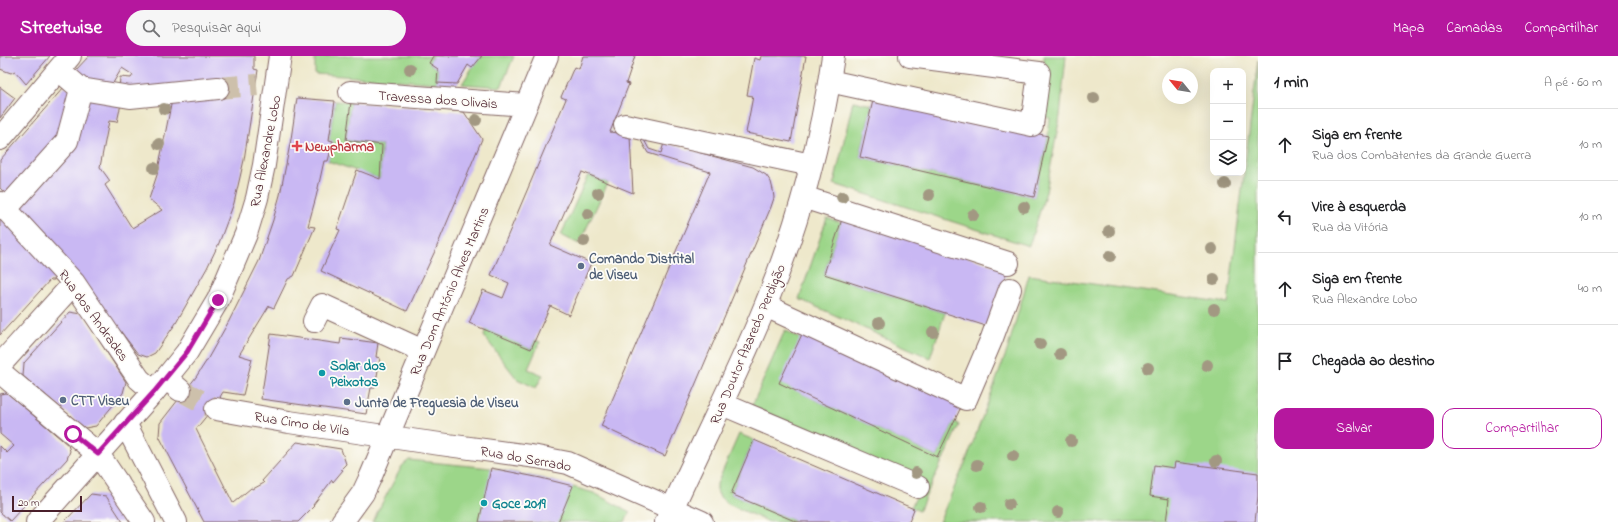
<!DOCTYPE html>
<html lang="pt">
<meta charset="utf-8">
<style>
:root{--surface:#fff;--page:#f6f6f6;--text:#202124;--muted:#757577;--line:#e0e0e0;--accent:#b5179e}
body{margin:0;font-family:"Indie Flower",sans-serif;background:var(--page);color:var(--text)}
.controls{position:absolute;right:12px;top:12px;display:grid;overflow:hidden;border-radius:8px;box-shadow:0 4px 16px #0002}
.controls button{width:36px;height:36px;display:grid;place-items:center;padding:0;border:0;border-bottom:1px solid var(--line);background:var(--surface);color:var(--text);font:20px sans-serif}
.compass{position:absolute;left:1162px;top:12px;width:36px;height:36px;border-radius:50%;background:var(--surface);box-shadow:0 4px 16px #0002;rotate:300deg}
.scale{position:absolute;left:12px;bottom:10px;width:70px;box-sizing:border-box;padding-left:4px;border:2px solid #4a1f2b;border-top:0;font-size:11px;line-height:14px;white-space:nowrap;color:#4a1f2b;-webkit-text-stroke:3px #fdfcf7;paint-order:stroke}
.stop{position:absolute;width:12px;height:12px;margin:-9px;border:3px solid #b5179e;border-radius:50%;background:#fff}
.stop.end{background:#b5179e;border-color:#fff;box-shadow:0 1px 4px #0008}
.list{margin:0;padding:0;list-style:none}
h2{display:flex;justify-content:space-between;align-items:center;height:52px;margin:0;padding:0 16px;font-size:17px}
h2 small{font-size:13px;font-weight:400;color:var(--muted)}
.list li{display:grid;grid-template-columns:26px 1fr auto;gap:12px;align-items:center;box-sizing:border-box;height:72px;padding:0 16px;border-top:1px solid var(--line)}
.list b{display:block;font-size:15px;white-space:nowrap}
.list p{margin:0;font-size:13px;white-space:nowrap;color:var(--muted)}
.list em{font-size:13px;font-style:normal;color:var(--muted)}
.actions{display:flex;gap:8px;padding:12px 16px}
.actions a{flex:1;padding:9px 0;border:1px solid var(--accent);border-radius:12px;text-align:center;font-size:14px;color:var(--accent)}
.actions .main{background:var(--accent);color:#fff}
.icon{flex:none;width:22px;height:22px;fill:none;stroke:currentColor;stroke-width:2;stroke-linecap:round;stroke-linejoin:round}
.map{position:relative;flex:none;width:1258px;height:466px;overflow:hidden}
header{display:flex;align-items:center;gap:24px;box-sizing:border-box;height:56px;padding:0 20px;background:var(--accent);color:#fff}
header strong{font-size:19px}
nav{display:flex;gap:22px;margin-inline-start:auto;font-size:14px}
.search{width:280px;height:36px;background:var(--page);display:flex;align-items:center;gap:10px;box-sizing:border-box;padding:0 14px;border-radius:22px;color:var(--muted);font-size:15px}
main{display:flex}
aside{flex:1;background:var(--surface)}
.map>svg:first-child{display:block}
.green{fill:#9cd689;stroke:#737a5a}
.building{fill:#c9b8f3}
.lines{fill:none;stroke-linecap:round;stroke-linejoin:round}
.minor-tunnel{stroke:#cdc0ab;stroke-width:22;stroke-dasharray:22 11;stroke-linecap:butt}
.minor-casing{stroke:#836563;stroke-width:24}
.major-casing{stroke:#836563;stroke-width:24}
.minor{stroke:#fff;stroke-width:22}
.major{stroke:#fff;stroke-width:22}
.tree{fill:#a29882}
.route{stroke:#b5179e;stroke-width:5}
.health-dot{fill:#e0444e;stroke:#fdfcf7;stroke-width:1.5}
.service-dot{fill:#5c6f8a;stroke:#fdfcf7;stroke-width:1.5}
.culture-dot{fill:#0f9aa8;stroke:#fdfcf7;stroke-width:1.5}
.labels{text-anchor:middle;stroke-width:3.5;stroke-linejoin:round;paint-order:stroke}
.street-label{font-size:14px;fill:#4a1f2b;stroke:#fdfcf7}
.health-label{font-size:14px;font-weight:bold;fill:#be3a42;stroke:#fdfcf7;text-anchor:start}
.service-label{font-size:14px;font-weight:bold;fill:#4e5e75;stroke:#fdfcf7;text-anchor:start}
.culture-label{font-size:14px;font-weight:bold;fill:#0d838f;stroke:#fdfcf7;text-anchor:start}
</style>
<header>
<strong>Streetwise</strong>
<div class="search"><svg class="icon" aria-label="search" viewBox="0 0 24 24"><circle cx="10" cy="10" r="6"/><path d="M15 15l6 6"/></svg>Pesquisar aqui</div>
<nav><a>Mapa</a><a>Camadas</a><a>Compartilhar</a></nav>
</header>
<main>
<div class="map">
<svg width="1258" height="466" viewBox="0 0 1258 466">
<rect width="100%" height="100%" fill="#fdfcf7"/>
<filter id="ink" filterUnits="userSpaceOnUse"><feTurbulence type="fractalNoise" baseFrequency=".025" numOctaves="2"/><feDisplacementMap in="SourceGraphic" scale="8" xChannelSelector="R" yChannelSelector="G"/><feConvolveMatrix kernelMatrix="1 2 1 2 8 2 1 2 1" color-interpolation-filters="sRGB"/></filter>
<filter id="wash" filterUnits="userSpaceOnUse"><feTurbulence type="fractalNoise" baseFrequency=".012" numOctaves="4" result="noise"/><feDisplacementMap in="SourceGraphic" scale="16" xChannelSelector="R" yChannelSelector="G"/><feGaussianBlur stdDeviation="0.9" result="paint"/><feColorMatrix in="noise" values="0 0 0 0 0 0 0 0 0 0 0 0 0 0 0 0 0 1.4 0 .05"/><feComposite in="paint" operator="in"/></filter>
<g filter="url(#wash)">
<rect width="100%" height="100%" fill="#eee8cb"/>
<path class="green" d="M315,0h118l-4,7 9,6 -1,14 -122,-9z
M482,0h32l-13,31 -39,-3 10,-16z
M1044,0h22l-6,60 -14,76 -17,54 -195,-62 19,-83 19,4 -12,52 174,40 14,-61 2,-18 -13,-2 7,-50z
M1258,4v462h-319l27,-61 41,-110 22,-76 199,28z
M335,45l16,1 -5,38 36,5 -2,34 -52,-18 5,-20 -4,-1z
M588,119l20,8 -29,61 -18,-9z
M827,162l14,5 -17,51 121,39 -15,45 -131,-59z
M486,273l45,20 4,-9 5,2 -12,27 15,6 -7,13 -19,-9 -33,-43z
M785,274l16,9 -21,44 157,74 17,-36 5,4 -40,86 -8,-4 11,-21 -170,-80z
M739,378l15,6 -23,54 66,28h-28l-41,-18 -8,-7 -3,-6v-7z
M409,404l82,8 50,10 53,15 36,19 -5,10h-253l30,-56z"/>
<g id="blocks">
<path class="building" d="M0,0h50l-24,28 -11,-13 -4,2 -11,-4z
M89,0h165v13l4,1 -14,90 -10,43 -15,40 -12,25 -31,55 -21,30 -8,4 -9,-3 -63,-82 -60,-65 69,-112 37,9 -4,18 -8,-1 -9,46 10,14 -5,4 27,43 30,-18 -13,-11 8,-24 15,-75 -53,-9 1,-14 11,1 2,-3 -11,-7 -12,20 -19,-3 -16,-14z
M433,0h49l-10,12 -4,-3 -11,19 -20,-1 1,-14 -9,-6z
M583,0h52l-9,27 3,1 -19,48 25,3 8,3 6,11 12,4 3,-10 89,24 13,8 5,7 2,8 1,8 -3,9 -106,249 -64,-30 109,-254 -62,-19 -8,-14 -10,-3 3,57 -51,-21 -32,73 41,18 -22,52 -19,-9 -19,43 -62,-26 14,-33 20,8 6,-15 -18,-8 75,-176 -5,-2 13,-30 5,2z
M761,0h45l-15,86 -45,-9 7,-37 -6,-1 7,-37 6,2z
M0,31l15,11 -15,20z
M64,31l11,4 -17,50 -47,59 -11,-12v-28z
M874,40l174,40 -14,61 -174,-40z
M297,42l38,3 -6,39 4,1 -5,20h-4l-8,36 -8,29 7,1 -21,49 -6,3 -14,29 -5,-2 -30,49 13,4 -9,36 -20,-3 -3,5 1,1 -25,31 37,74 18,-15 2,1 11,-6 -2,-2 35,-39 44,7 5,15 -5,5 2,1 -10,12 -1,-2 -19,25 1,1 -16,16h-94l-45,-86 1,-13 36,-46 11,-17 22,-39 30,-60 14,-41 7,-25 11,-56z
M351,46l113,10 18,27 -47,112 -28,60 -86,-40 19,-41 -3,-1 20,-59 23,9 2,-34 -36,-5z
M843,160l164,54 -18,57 -165,-53z
M0,161l54,54v9h-4l-50,55z
M70,256l12,2 44,68 -3,11 -27,33 -11,2 -62,-52 1,-13z
M804,274l158,75 -25,52 -158,-74z
M271,278l69,10 1,-6 37,5 -2,14 4,1 -5,30h-4l-5,26 -105,-15z
M7,337l61,52 2,6 -3,8 -57,62 -10,-9v-66l7,7 7,-7 -14,-12v-40z
M754,384l160,69 -5,13h-112l-66,-28z
M1175,406l83,11v23l-3,26h-89l3,-23 -19,-3 4,-31 20,3z
M491,412l50,10 32,8 -15,36h-79z
M91,438l15,2 17,26h-59z"/>
</g>
</g>
<g filter="url(#ink)">
<use href="#blocks" fill-opacity="0" stroke="#836563" stroke-width="1"/>
<g class="lines">
<path class="minor-tunnel" d="M218,32l39,-3
M180,334l36,19"/>
<defs>
<path id="minor" d="M59,14l22,19 49,8 88,-9
M829,25l203,44 7,-52 -129,-17
M350,36l176,13
M625,69l186,40
M0,83l70,-83
M803,141l205,66
M0,147l74,80 65,96 15,13
M6,153l61,-68 14,-52
M766,250l200,93 26,-61 18,-49
M314,265l8,-16 101,46
M0,309l74,-82
M0,316l98,82
M166,322l14,12
M722,348l196,83
M216,353l73,13 129,19 119,16 31,6 134,59
M342,466l21,-29 8,-17 176,-420
M666,466c33,-73 70,-144 100,-218 31,-76 56,-166 67,-248"/>
<path id="major" d="M125,367l51,99
M98,398l46,68
M37,466l129,-144 21,-26 31,-52 28,-66 11,-36 7,-33 16,-109"/>
</defs>
<use href="#minor" class="minor-casing"/>
<use href="#major" class="major-casing"/>
<use href="#minor" class="minor"/>
<use href="#major" class="major"/>
</g>
<g class="tree">
<circle cx="410" cy="13" r="6"/>
<circle cx="1094" cy="42" r="6"/>
<circle cx="164" cy="53" r="6"/>
<circle cx="476" cy="64" r="6"/>
<circle cx="159" cy="88" r="6"/>
<circle cx="154" cy="112" r="6"/>
<circle cx="1225" cy="128" r="6"/>
<circle cx="598" cy="137" r="6"/>
<circle cx="929" cy="139" r="6"/>
<circle cx="842" cy="141" r="6"/>
<circle cx="1024" cy="151" r="6"/>
<circle cx="588" cy="158" r="6"/>
<circle cx="973" cy="159" r="6"/>
<circle cx="1109" cy="175" r="6"/>
<circle cx="584" cy="185" r="6"/>
<circle cx="1212" cy="193" r="6"/>
<circle cx="1110" cy="200" r="6"/>
<circle cx="1214" cy="223" r="6"/>
<circle cx="1214" cy="253" r="6"/>
<circle cx="879" cy="267" r="6"/>
<circle cx="933" cy="276" r="6"/>
<circle cx="1040" cy="288" r="6"/>
<circle cx="1060" cy="298" r="6"/>
<circle cx="1207" cy="309" r="6"/>
<circle cx="1148" cy="312" r="6"/>
<circle cx="1071" cy="385" r="6"/>
<circle cx="1013" cy="400" r="6"/>
<circle cx="1216" cy="405" r="6"/>
<circle cx="977" cy="409" r="6"/>
<circle cx="916" cy="417" r="6"/>
<circle cx="1009" cy="448" r="6"/>
<circle cx="981" cy="451" r="6"/>
<circle cx="1058" cy="456" r="6"/>
</g>
</g>
<g class="lines" filter="url(#ink)">
<path class="route" d="M73,378l25,20 56,-62 33,-40 31,-52"/>
</g>
<path class="health-dot" d="M295 84h4v4h4v4h-4v4h-4v-4h-4v-4h4z"/>
<g class="service-dot">
<circle cx="581" cy="210" r="4"/>
<circle cx="63" cy="344" r="4"/>
<circle cx="347" cy="346" r="4"/>
</g>
<g class="culture-dot">
<circle cx="322" cy="317" r="4"/>
<circle cx="484" cy="447" r="4"/>
</g>
<g class="labels">
<g class="street-label">
<text transform="translate(438 43) rotate(4)" y="5">Travessa dos Olivais</text>
<text transform="translate(265 95) rotate(-79)" y="5">Rua Alexandre Lobo</text>
<text transform="translate(449 235) rotate(-67)" y="5">Rua Dom António Alves Martins</text>
<text transform="translate(94 259) rotate(54)" y="5">Rua dos Andrades</text>
<text transform="translate(747 288) rotate(-67)" y="5">Rua Doutor Azaredo Perdigão</text>
<text transform="translate(302 367) rotate(9)" y="5">Rua Cimo de Vila</text>
<text transform="translate(526 402) rotate(10)" y="5">Rua do Serrado</text>
</g>
<g class="health-label">
<text x="305" y="95">Newpharma</text>
</g>
<g class="service-label">
<text x="589" y="207">Comando Distrital<tspan x="589" dy="16">de Viseu</tspan></text>
<text x="71" y="349">CTT Viseu</text>
<text x="355" y="351">Junta de Freguesia de Viseu</text>
</g>
<g class="culture-label">
<text x="330" y="314">Solar dos<tspan x="330" dy="16">Peixotos</tspan></text>
<text x="492" y="452">Goce 2019</text>
</g>
</g>
</svg>
<div class="controls">
<button>+</button>
<button>−</button>
<button><svg class="icon" aria-label="layers" viewBox="0 0 24 24"><path d="M12 4l9 5-9 5-9-5zM3 14l9 5 9-5"/></svg></button>
</div>
<svg class="compass" viewBox="-18 -18 36 36"><path d="M0-13l5 13h-10z" fill="#e53935"/><path d="M0 13l5-13h-10z" fill="#757577"/></svg>
<div class="scale">20 m</div>
<div class="stop" style="left:73px;top:378px"></div>
<div class="stop end" style="left:218px;top:244px"></div>
</div>
<aside>
<h2>1 min<small>A pé · 60 m</small></h2>
<ul class="list">
<li><svg class="icon" aria-label="ahead" viewBox="0 0 24 24"><path d="M12 20V5M6 11l6-6 6 6"/></svg><div><b>Siga em frente</b><p>Rua dos Combatentes da Grande Guerra</p></div><em>10 m</em></li>
<li><svg class="icon" aria-label="left" viewBox="0 0 24 24"><path d="M17 20v-9H6M10 6l-5 5 5 5"/></svg><div><b>Vire à esquerda</b><p>Rua da Vitória</p></div><em>10 m</em></li>
<li><svg class="icon" aria-label="ahead" viewBox="0 0 24 24"><path d="M12 20V5M6 11l6-6 6 6"/></svg><div><b>Siga em frente</b><p>Rua Alexandre Lobo</p></div><em>40 m</em></li>
<li><svg class="icon" aria-label="arrive" viewBox="0 0 24 24"><path d="M6 21V4h12l-3 4 3 4H6"/></svg><div><b>Chegada ao destino</b></div></li>
</ul>
<div class="actions"><a class="main">Salvar</a><a>Compartilhar</a></div>
</aside>
</main>
